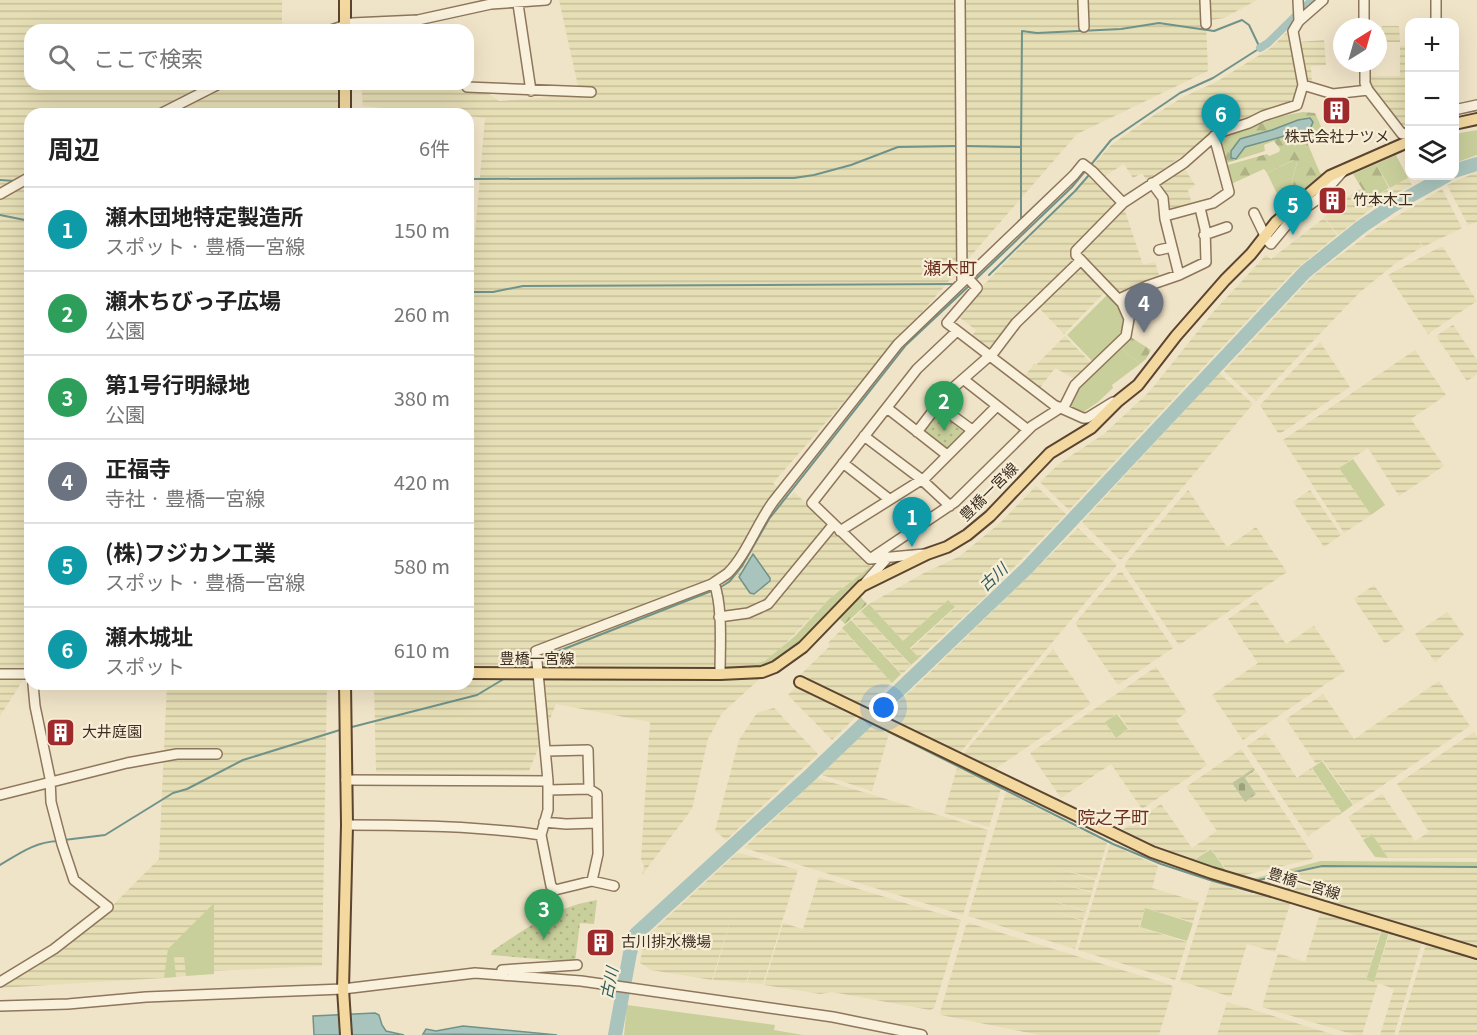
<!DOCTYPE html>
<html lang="ja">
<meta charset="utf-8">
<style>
:root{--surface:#fff;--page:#f6f6f6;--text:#222;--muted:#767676;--line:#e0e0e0;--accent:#9e2a2b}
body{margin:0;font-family:Georgia,"Noto Sans JP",serif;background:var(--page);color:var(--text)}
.controls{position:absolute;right:18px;top:18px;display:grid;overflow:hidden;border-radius:12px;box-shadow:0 6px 24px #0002}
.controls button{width:54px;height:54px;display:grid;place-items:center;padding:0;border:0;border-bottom:2px solid var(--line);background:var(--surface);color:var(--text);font:30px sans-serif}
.compass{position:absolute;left:1333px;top:18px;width:54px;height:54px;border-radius:50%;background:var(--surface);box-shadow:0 6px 24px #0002;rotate:37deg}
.you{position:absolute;left:884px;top:708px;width:21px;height:21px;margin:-15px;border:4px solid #fff;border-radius:50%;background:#1a73e8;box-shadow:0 0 0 9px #1a73e833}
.badge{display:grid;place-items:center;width:39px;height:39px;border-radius:50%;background:var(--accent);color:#fff;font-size:20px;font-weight:700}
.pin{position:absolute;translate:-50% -50px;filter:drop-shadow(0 2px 3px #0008)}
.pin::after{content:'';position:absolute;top:32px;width:21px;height:18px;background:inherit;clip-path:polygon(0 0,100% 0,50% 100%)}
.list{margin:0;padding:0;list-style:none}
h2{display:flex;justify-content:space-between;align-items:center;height:78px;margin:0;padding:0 24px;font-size:26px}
h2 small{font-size:20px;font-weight:400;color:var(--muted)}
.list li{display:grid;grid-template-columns:39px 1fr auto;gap:18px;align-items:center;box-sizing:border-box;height:84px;padding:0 24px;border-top:2px solid var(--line)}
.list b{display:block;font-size:22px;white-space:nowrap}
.list p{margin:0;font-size:20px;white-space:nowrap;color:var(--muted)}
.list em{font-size:20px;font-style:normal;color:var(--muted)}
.icon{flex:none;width:33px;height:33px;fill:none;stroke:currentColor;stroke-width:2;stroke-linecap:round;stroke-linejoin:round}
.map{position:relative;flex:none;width:1477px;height:1035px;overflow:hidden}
.search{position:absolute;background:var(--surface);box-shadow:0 6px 24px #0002;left:24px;top:24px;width:450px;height:66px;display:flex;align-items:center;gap:15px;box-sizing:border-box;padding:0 21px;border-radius:18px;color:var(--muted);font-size:22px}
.panel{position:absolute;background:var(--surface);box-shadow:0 6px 24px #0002;left:24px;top:108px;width:450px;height:582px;border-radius:18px}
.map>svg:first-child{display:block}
.farmland{fill:url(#farmland-rules);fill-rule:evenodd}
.grass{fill:#c9cf9b}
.forest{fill:url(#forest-firs)}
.cemetery{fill:url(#cemetery-stones)}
.park{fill:url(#park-dots)}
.water{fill:#a9c4bc;stroke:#6f938a;stroke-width:1.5}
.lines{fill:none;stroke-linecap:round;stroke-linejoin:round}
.stream{stroke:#6f938a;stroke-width:2}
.canal{stroke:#a9c4bc;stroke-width:8}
.river{stroke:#a9c4bc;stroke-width:14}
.minor-casing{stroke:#8d765c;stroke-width:12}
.major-casing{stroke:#5b4430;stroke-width:14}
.minor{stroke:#faf1dc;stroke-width:9}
.major{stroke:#f3d9a0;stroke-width:10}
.labels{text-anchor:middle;stroke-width:4.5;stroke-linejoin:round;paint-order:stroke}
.poi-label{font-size:15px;fill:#3d2e20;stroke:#f7eed8;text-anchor:start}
.street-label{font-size:15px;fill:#3d2e20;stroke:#f7eed8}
.water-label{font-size:16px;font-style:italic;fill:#2f5d5a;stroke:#f7eed8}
.quarter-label{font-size:18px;fill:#6b2e1e;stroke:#f7eed8}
</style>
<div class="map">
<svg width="1477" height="1035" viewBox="0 0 1477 1035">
<defs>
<pattern id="farmland-rules" width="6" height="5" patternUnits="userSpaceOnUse" patternTransform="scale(1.5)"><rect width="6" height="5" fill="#e6deb5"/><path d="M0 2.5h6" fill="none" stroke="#c6bf9b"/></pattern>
<pattern id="forest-firs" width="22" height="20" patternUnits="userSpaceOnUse" patternTransform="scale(1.5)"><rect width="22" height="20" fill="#c9cf9b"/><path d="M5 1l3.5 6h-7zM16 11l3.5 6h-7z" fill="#aeb285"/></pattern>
<pattern id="cemetery-stones" width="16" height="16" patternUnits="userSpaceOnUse" patternTransform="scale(1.5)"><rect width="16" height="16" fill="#bfc49a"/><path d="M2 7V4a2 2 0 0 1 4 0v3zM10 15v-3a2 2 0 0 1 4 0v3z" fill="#9ca07d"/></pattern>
<pattern id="park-dots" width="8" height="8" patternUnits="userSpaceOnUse" patternTransform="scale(1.5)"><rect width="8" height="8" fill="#c9cf9b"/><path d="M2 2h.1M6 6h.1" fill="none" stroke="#aeb285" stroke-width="1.8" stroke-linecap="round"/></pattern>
</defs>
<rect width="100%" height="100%" fill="#f0e4c8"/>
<path class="farmland" d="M0,0h282v28l57,2h-309v54h308v30h-308v560h-3l-27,42z
M559,0h698l-33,18 -18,3 2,50 -131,63 -304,349 16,15 5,-6 33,31v3l5,5h4l35,35 -42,33 -50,51 -14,11 -10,3 -11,11 19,1 -41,37 -14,26 -16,70 -50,66 2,-9 -3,-7 9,-137 -94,-18 -27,67 -153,1 -2,-88h94v-438h6l11,-128 -17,-2v-2h-25l-80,-8 -2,-22h107v-5l31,22 81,-6z
M1382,26h17l1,16h-22v-3l4,-1z
M1286,33l2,3 10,49 -3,17 -94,40 -54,39 -5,-8 -9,5 -9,-14 -19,12 -12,-11 18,-20 40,-28 32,-20 33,-15 42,-26 14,-9z
M1324,40l2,25 -15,1 1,18 -6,-3 -8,-39z
M1400,46h9v77l-7,3 -4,-2 -29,-42 -1,-6h32z
M1183,166l12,19 -7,5 4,15 -22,7 -2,-2 -10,-27z
M1477,172v50l-9,3 -21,-40z
M1090,176l28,27 -31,34 -11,25 -87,90 -18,-15 5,-7 -16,-12 10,-12 -3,-4z
M1408,178l4,7 -39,22 -35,28 -14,-18 24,-21 13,-8 8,12z
M1442,189l20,39 -39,19 -5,-9 4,9 -26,16 -37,30 -103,108 -32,-30 89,-95 62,-47z
M1124,208l19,57 12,-3 5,16 -38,16h-4l-38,-39 -1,-3z
M1324,218l13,17 -44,37 -224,238 -29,-28 20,-19 44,-29 46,-43 64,-80 52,-56 5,4z
M1440,247h3l34,54 -49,33 -40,-59z
M1079,266h3l25,24 -43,44 -27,-28z
M1453,325l24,35v14l-10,7 -31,-45z
M1065,336l27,28 -17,15 -20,-11 -16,21 -15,-12 10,-13 2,1z
M1320,342l30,45 -69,46h-3l-18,-28z
M1415,350l31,45 -35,24 33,47 -45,30 -31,-48 -15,10 -14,10 32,47 -27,18 -61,-93z
M1219,373l34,31 -131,155h-3l-37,-37z
M1036,486l30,28 -79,81 -68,63 -8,-9 44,-41 -7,-8 -45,41 -34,-37 55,-31 36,-17 40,-33z
M1188,490l39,57 29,-20 31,45 -108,73 -54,-78 1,-5z
M1310,490l31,45 -17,12 -31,-45z
M1078,528l39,37 -159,190 -77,-38 35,-31z
M1122,572l51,76 -55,37 -43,-62 43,-50z
M1374,585l31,45 -20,14 -31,-45z
M1256,600l30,44 28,-18 31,45 -102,69 -31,-45 46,-32 -30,-44z
M861,611l50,55 -9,8 -50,-54z
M1447,612l17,23 -29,27 -20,-28z
M842,629l50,54 -28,26 -66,-32 32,-31 -2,-3z
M1053,649l38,55 -96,65 -6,1 -23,-11 -3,-5z
M1156,667l31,45 -11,8 31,45 -65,44 -31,-45 -50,34 -31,-45zM1118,713l11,16 -13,9 -11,-16z
M1439,681l31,45 -116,79 -31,-45 -7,4 -30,-45 37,-25 31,45z
M167,684h160l-5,282 -136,6v4l-10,1 -1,-4h-10l-1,5 -164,10v-3l111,-78 48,-48z
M799,684l60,30 -27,26 -44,-45z
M774,708l44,46 -92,86 -11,-9 24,-91 18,-27z
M872,725l17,9 -17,57 -50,-16v-2z
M1474,732l3,4v122h-89l-16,-24 -9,5 -15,-22 34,-23 33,47 14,-9 -32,-48z
M1266,733l31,45 14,-10 31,45 -34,23 -61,-90z
M1241,749l13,19 -22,15 13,19 11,-8 -11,-16 11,-7 58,85 -2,3 -75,18 -7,-2 -19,-27 -21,14 -69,-27v-4l40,-27 31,44 25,-17 -31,-44z
M957,768l44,21 -12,38 -45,-14z
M817,778l171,52 -25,85 -219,-67z
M1006,792l101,51 -11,36 -46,-13 45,14 -3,12 -46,-13 46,14 -6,18 -46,-14 46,15 -3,8 -30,-9 30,10 -8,28 -107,-33z
M1110,844l48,22 -6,22 47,14 -6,20 -48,-14 -6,19 48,15 -12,38 -97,-30z
M740,853l58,17 -35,114 -16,-1 6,-22 -7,22 -33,-3 21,-72 -22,72 -61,-10 -11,-7 4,-24 92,-85z
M1322,867l155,1v82l-217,-67z
M819,877l142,43 -27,88 -4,2 -98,-18 -12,2 -56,-9 19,-62 20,6z
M1211,882l43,13 2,-4 35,10 -16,51 -28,-8 -16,53 -51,-16z
M1321,911l60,18 -15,51 8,2 16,-50 32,10 -28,93h-14l14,-46 -16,-6 -16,52h-7l-93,-28 16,-54 27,9z
M969,923l202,62 2,3 -14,47h-120l-98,-20 -1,-3 26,-87z
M1427,941l50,16v78h-79z
M1227,1002l17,5 91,28h-118z"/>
<path class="grass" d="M1477,130v25l-22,8v-29z
M1396,155l12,23 -18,10 -14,-24z
M1294,160l3,2 -8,29 8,2 -15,11 -15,-31z
M1109,293l15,18 2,19 -32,33 -27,-28z
M1119,346l21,18 -28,21 1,3 -15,14 -13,9 2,3 -3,2 -16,-7 7,-20z
M1353,459l32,46 -14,10 -32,-47z
M871,566l1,1 -59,64 -43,35 -46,2 -1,-2 27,-1 15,-4 30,-25 34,-37z
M948,600l7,7 -45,41 9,10 -8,7 -50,-54 8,-7 34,37z
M851,620l50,54 -9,9 -50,-55z
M1117,714l11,15 -12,9 -11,-16z
M875,722l125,62 1,5 -129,-64z
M1322,761l31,44 -11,8 -30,-45z
M1372,834l16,24 -13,-1 -12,-17z
M1211,849l18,26 -38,-13z
M1321,861l156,1v5l-155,-2 -63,15 -2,2 -9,-2z
M214,903v71l-28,2 -2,-20 -10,1 2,20 -12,1 4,-29z
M1145,908l48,15 -6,18 -47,-14z
M1382,929l7,3 -15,50 -8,-2z
M627,1005l148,20 -1,5 29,5h-179z"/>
<path class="forest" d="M1303,112l12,1 10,22 -18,7 13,31 3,1 1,3 -27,16 -8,-2 8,-28 -4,-3 -26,13 -3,-4 -35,16 -5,-19 43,-12 2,2 10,-4 1,-3 -6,-8 -10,4 1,6 -41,13 -6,-26 26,-13h13l24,-9z
M1376,164l13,24 -20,12 -16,-26z
M1129,336l22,14 -5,9 -6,5 -21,-18z
M857,593l10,11 -22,20 -9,-9z"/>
<path class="cemetery" d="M1254,768l1,2 -10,8 11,16 -11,8 -13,-19z"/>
<path class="park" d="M943,411l22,17v6l-15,15h-6l-20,-15 -1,-6 14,-16z
M597,900l-3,24 -14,-1 -5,39 -84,-7 1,-4c35,-23 62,-44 105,-51z"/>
<path class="water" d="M1310,118l3,4 -3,7 -65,18 -9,12 -5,-1v-7l9,-12 32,-9 26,-10z
M753,554l17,24v3l-16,13 -4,-1 -11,-16z
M375,1013l4,2 3,10 4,6 18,4h-90l-1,-19z
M463,1026l94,9 -134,-1 3,-5 10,2z"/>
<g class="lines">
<path class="stream" d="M964,146l57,1 1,-116 15,2 84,-4 38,-6 55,8 28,-11 7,5 11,23 -47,30 -33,15 -69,47 -21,26
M1021,147v75
M468,179l326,-1 20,-3 37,-10 47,-18 60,-1
M0,180l15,1
M0,215l30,6
M989,275l86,-84 14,-16
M975,280l97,-93 14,-17
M468,292h25l30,-6 433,-2
M719,588l10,-6 13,-16 27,-47 137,-174 65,-61
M541,658l173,-68
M520,669l13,-8
M880,727l233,117 48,20 52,17 40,11 1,-2
M348,728l129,-33 30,-18
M64,840l41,-5 68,-42 14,-4 56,-29 100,-31
M0,865c20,-12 35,-23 58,-24
M1258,882l1,-2 63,-14 155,1"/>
<path class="canal" d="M1260,48l8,-5 44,-43"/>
<path class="river" d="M1454,171l23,-7
M615,1035l15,-82 6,-19 170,-155 221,-211 278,-296 56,-45 31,-21 54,-30"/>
<defs>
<path id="minor" d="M960,0l2,282
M1083,0l1,27
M1205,0l1,24
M1298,0l1,21
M1364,0v27
M1436,0v22
M518,4l13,87
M331,30l21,-7 66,-3 73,-16 55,-4
M1365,63v20l3,7
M1303,85l30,9 35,-4 34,44 8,-1
M467,87l124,5
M1454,110l23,-5
M160,114l59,-30
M0,194l30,-17
M1254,213l13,27 4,4 24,-29 23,-16 26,-29
M1165,216l48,-13 16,-11 -15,-56
M1204,235l23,-8
M1159,250l13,-3
M1179,275l27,-13 -1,-33 -5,-21
M967,277l10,11 -30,35 107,82 29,13h4l26,-16
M1119,299l28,-13 32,-11 -14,-56 -2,-21 -11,-15
M963,379l65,51
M938,405l34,25
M887,408l60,47
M917,432l29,-38 48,-42 22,-29 65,-63
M864,436l57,43 29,27
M843,463l46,36
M840,531l86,-54 71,-71
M924,554l-54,5 -58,-56 105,-134 40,-38
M870,559l85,-57 77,-76 33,-21 10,-20 51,-49 3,-17 -7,-16 -46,-48v-4l47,-48 61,-40 34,-30 31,-10 14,-7 34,-11 6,-20 -10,-54 6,-10 24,-21
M866,582l22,-25
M714,583c9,23 6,65 6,91
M719,617l29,-4 20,-9 65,-79
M0,674h30
M547,751l41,-1 1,39
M346,780l202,1
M548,790l41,-1 8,5 1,60 -6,27
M0,795l127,-32 50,-9h40
M544,822l22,2 31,-1
M347,825c65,0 129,1 194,10
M614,886l-22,-5 -37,9 -4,-4 -10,-51 7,-25v-29l-12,-130 176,-67c5,-4 11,-7 16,-11 18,-18 29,-49 45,-71l125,-158 176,-169 9,-11 9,7 31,32
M502,970l75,-5
M0,982l54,-33 54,-42 -34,-27 -12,-36 -11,-42 -1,-24 -15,-72 -2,-22
M0,1006l68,-2 78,-7 197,-8 132,-16 106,8 252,36 89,18"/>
<path id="major" d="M345,0v30
M345,114v-30
M1454,124l23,-5
M468,673l252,1 42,-2 13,-5 28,-20 59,-61 65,-32 20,-7 20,-12 23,-19 60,-63 41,-25 27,-27 20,-16 38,-49 49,-56 26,-26 25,-32 54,-46 80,-35
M800,682l352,170 60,21 265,80
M345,684l2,141 -4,164 3,46"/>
</defs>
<use href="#minor" class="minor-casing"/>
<use href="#major" class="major-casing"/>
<use href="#minor" class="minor"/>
<use href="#major" class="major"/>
</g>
<defs>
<symbol id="building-square" viewBox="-11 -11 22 22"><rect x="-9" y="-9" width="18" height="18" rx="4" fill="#9e2a2b" stroke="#f7eed8"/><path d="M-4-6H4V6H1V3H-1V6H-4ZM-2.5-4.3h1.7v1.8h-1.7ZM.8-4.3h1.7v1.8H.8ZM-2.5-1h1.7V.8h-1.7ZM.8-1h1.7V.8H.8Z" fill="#fff"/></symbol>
</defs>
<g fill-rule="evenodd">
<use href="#building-square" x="1320" y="94" width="33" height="33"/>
<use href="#building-square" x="1316" y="184" width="33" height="33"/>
<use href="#building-square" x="44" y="716" width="33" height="33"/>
<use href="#building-square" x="584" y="926" width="33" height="33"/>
</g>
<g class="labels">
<g class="poi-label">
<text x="1337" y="142" text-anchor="middle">株式会社ナツメ</text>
<text x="1353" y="205">竹本木工</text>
<text x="82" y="737">大井庭園</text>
<text x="621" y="947">古川排水機場</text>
</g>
<g class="street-label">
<text transform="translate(989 492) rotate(-45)" y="5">豊橋一宮線</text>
<text x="537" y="664">豊橋一宮線</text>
<text transform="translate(1304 884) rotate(17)" y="5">豊橋一宮線</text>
</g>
<g class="water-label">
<text transform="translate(993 577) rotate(-43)" y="6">古川</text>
<text transform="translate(609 983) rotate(-78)" y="6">古川</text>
</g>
<g class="quarter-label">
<text x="950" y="275">瀬木町</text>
<text x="1113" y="824">院之子町</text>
</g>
</g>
</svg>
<div class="controls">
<button>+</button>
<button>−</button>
<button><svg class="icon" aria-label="layers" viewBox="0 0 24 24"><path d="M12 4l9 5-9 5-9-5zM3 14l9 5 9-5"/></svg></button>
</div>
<svg class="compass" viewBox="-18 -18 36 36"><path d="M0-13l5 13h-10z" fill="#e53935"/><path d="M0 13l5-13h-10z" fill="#767676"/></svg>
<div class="you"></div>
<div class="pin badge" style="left:912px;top:547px;background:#0f9aa8">1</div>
<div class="pin badge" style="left:944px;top:431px;background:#2e9e5b">2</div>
<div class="pin badge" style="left:544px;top:939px;background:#2e9e5b">3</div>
<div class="pin badge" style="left:1144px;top:333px;background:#6b7280">4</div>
<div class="pin badge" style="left:1293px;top:235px;background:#0f9aa8">5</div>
<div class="pin badge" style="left:1221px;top:144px;background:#0f9aa8">6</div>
<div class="search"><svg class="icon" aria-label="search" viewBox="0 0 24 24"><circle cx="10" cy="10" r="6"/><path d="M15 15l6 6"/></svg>ここで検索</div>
<section class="panel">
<h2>周辺<small>6件</small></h2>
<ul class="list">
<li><span class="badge" style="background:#0f9aa8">1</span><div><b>瀬木団地特定製造所</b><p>スポット · 豊橋一宮線</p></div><em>150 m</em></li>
<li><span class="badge" style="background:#2e9e5b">2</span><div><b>瀬木ちびっ子広場</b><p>公園</p></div><em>260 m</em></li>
<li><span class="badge" style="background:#2e9e5b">3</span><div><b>第1号行明緑地</b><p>公園</p></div><em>380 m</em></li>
<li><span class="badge" style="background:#6b7280">4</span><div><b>正福寺</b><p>寺社 · 豊橋一宮線</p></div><em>420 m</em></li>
<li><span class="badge" style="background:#0f9aa8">5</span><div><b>(株)フジカン工業</b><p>スポット · 豊橋一宮線</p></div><em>580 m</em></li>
<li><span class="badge" style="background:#0f9aa8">6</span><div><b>瀬木城址</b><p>スポット</p></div><em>610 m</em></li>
</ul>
</section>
</div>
